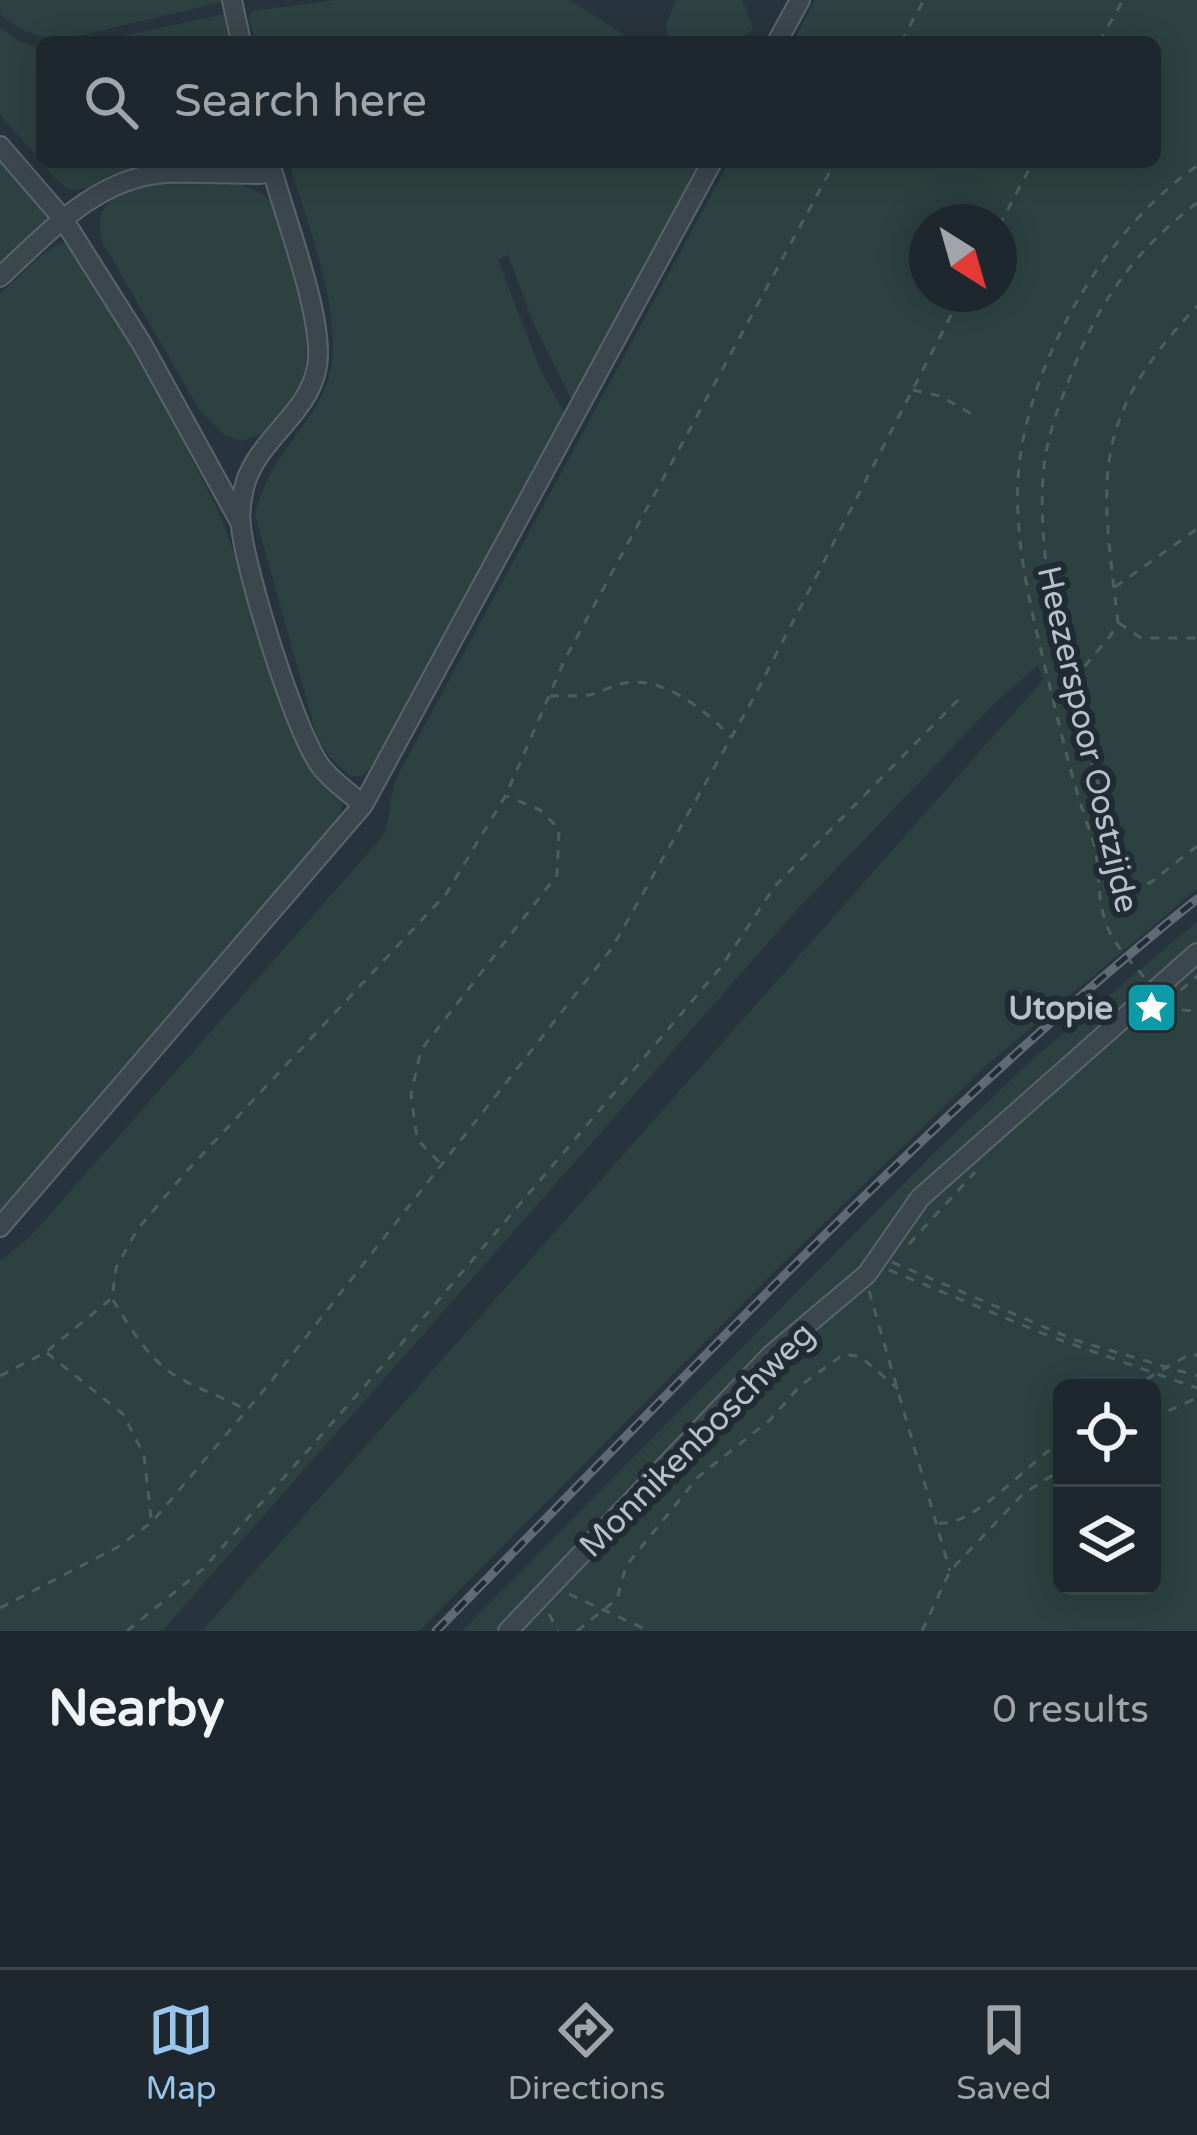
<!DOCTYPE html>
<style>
:root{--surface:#1e272e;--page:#262f36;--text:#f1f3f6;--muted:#a1a5aa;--line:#3c444a;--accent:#9ac5ec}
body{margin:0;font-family:"Varela Round",sans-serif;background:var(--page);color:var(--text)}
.controls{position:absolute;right:36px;bottom:36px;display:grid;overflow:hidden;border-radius:18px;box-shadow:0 6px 30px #0003}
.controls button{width:108px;height:108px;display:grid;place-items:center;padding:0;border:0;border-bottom:3px solid var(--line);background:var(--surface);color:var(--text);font:60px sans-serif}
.compass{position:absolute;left:909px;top:204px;width:108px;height:108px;border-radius:50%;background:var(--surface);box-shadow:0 6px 30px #0003;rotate:143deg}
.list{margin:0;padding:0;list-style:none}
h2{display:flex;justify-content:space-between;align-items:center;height:156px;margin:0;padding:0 48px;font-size:51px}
h2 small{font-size:39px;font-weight:400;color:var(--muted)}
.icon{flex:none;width:66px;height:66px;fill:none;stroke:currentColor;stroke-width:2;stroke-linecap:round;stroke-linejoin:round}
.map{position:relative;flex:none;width:1197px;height:1631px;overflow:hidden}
.search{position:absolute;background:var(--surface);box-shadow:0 6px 30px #0003;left:36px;right:36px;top:36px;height:132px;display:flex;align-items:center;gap:30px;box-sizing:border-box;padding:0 42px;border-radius:18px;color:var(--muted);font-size:45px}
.sheet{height:336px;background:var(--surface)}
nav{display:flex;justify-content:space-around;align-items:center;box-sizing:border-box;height:168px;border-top:3px solid var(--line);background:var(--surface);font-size:33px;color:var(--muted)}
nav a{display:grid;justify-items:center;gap:6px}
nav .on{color:var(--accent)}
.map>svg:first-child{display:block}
.green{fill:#2d4240;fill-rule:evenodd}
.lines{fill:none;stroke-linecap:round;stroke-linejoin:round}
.minor-casing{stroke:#5a646b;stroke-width:22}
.path{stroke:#4c5f5e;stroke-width:3;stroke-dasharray:9 9;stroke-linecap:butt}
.minor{stroke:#3c464d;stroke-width:18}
.rail-casing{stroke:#5f6a74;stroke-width:9}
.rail{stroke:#212b33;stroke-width:4.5;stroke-dasharray:14;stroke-linecap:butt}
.labels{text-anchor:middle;stroke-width:12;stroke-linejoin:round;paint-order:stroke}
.street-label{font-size:33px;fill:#b8c1c8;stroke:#212b33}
.poi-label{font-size:33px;font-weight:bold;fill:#b8c1c8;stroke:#212b33;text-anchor:end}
</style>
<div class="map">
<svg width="1197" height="1631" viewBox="0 0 1197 1631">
<rect width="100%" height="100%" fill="#28343d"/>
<path class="green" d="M0,0h222v2l-148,35c-33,3 -48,-2 -74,-23z
M335,0h234l67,42h-381l-6,-25 4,-6z
M676,0h66l11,28c-17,22 -59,14 -85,14l-2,-16z
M815,0h382v889l-209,175 -212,206 -357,361h-217l841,-951 -5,-15 -42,37 -200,209 -634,720h-162v-370l30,-24 354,-402c8,-24 5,-40 15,-62l330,-611h426v-120h-362zM927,222h72v72h-72z
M224,14l5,28h-135z
M0,27l20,15 22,7v113l-42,-47z
M0,141l54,66 -3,18 -51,48z
M42,162h138c-30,1 -96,33 -111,27 -11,-4 -19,-18 -27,-27z
M289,162h414l-130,241 -38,-76 -27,-72 -10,5 42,109 26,47 -191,348 -14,12h-11l-21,-20 -12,-19 -62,-222c13,-55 43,-74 67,-120 32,-59 -15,-170 -33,-233z
M160,179c36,1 83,-5 111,23l36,123 -2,42 -5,18 -33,46 -25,10 -17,-5 -25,-25 -97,-168c-14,-42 22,-54 57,-64z
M67,241l24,22 127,247 101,267 24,28 -7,20 -336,388v-919l45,-42z
M1197,922v709h-735l473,-479 100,-95zM1062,1388h90v198h-90z"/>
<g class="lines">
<defs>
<path id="minor" d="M232,0l9,42
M777,42l23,-42
M0,146l63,73 79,125 98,178
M270,162c13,52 55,156 47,204 -7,46 -56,71 -71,115 -4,13 -7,32 -5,45 4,44 55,210 81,242 11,14 28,25 41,37
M0,277c48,-44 97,-100 166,-104 32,-1 64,1 95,1l10,-9
M0,1227l363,-422 349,-643
M508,1631l263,-276 96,-81 53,-76 277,-245"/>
</defs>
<use href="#minor" class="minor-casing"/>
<path class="path" d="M901,42l23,-42
M1099,42l24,-42
M1197,203c-55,41 -96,94 -121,159 -14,36 -31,75 -33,115 -8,128 48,273 81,396l10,10h16l47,-37
M999,226l34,-64
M913,390l27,6 37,21
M1115,587l82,-58
M1119,623l22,15h56
M1073,680l38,-45 7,-13c-18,-147 -28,-202 79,-316
M550,696c13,-1 27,1 39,-1 12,-2 23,-10 36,-12 39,-7 81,28 106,54
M1144,977c-15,-18 -34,-36 -40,-60 -8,-26 -3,-54 -12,-80 -19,-51 -31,-105 -44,-158 -18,-74 -40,-156 -26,-234 18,-101 89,-220 175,-279
M1164,1009l33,2
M1140,1026l57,-50
M439,1162l-22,-23 -6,-45 10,-44 136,-175 2,-46 -19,-19 -33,-14
M909,1244l66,-72
M892,1262l183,78 122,36
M889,1270l160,66 148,52
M869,1291l81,280
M113,1300c18,29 38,64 70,80 20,11 41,17 61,29
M47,1353l76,61 21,41 7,63
M0,1376l46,-24 66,-54 4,-30 21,-38 48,-57 261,-279 60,-99 59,-136 270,-497
M772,1378l47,-41
M1131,1388l57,-33h9
M1152,1418l45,-20
M939,1523c34,5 92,-63 123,-82
M569,1594l80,37
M0,1608l116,-60 36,-26 117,-138 343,-436 141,-249 209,-405
M549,1614l9,17
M127,1631l76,-62 182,-206 336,-396 54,-81 186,-189
M577,1631l40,-32 9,-33 72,-89 72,-57 31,-35 43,-31 17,3 37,32
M922,1631l28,-60 73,-77 39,-25"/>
<use href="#minor" class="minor"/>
<defs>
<path id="rail" d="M436,1631c247,-250 486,-512 761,-732"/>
</defs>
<use href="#rail" class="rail-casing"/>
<use href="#rail" class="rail"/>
</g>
<defs>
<symbol id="sight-square" viewBox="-11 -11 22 22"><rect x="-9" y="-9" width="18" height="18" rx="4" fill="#0f9aa8" stroke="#212b33"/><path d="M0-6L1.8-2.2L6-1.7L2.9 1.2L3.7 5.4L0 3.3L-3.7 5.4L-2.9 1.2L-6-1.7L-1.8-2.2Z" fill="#fff"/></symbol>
</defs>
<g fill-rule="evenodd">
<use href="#sight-square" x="1122" y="978" width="59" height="59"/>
</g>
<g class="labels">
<g class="street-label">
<text transform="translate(1089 739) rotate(77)" y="12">Heezerspoor Oostzijde</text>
<text transform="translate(696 1439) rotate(-45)" y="12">Monnikenboschweg</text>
</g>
<g class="poi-label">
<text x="1113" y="1019">Utopie</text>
</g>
</g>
</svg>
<div class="controls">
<button><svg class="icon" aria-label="locate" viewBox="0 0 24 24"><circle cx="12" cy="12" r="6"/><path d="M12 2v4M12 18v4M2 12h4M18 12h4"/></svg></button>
<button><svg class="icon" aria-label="layers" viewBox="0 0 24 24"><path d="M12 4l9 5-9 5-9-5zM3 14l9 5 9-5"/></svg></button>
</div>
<svg class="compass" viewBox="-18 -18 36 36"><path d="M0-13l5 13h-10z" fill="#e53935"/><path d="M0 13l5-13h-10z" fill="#a1a5aa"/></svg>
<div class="search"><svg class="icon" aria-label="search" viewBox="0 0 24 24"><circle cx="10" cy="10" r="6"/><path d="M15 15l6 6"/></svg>Search here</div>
</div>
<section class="sheet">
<h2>Nearby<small>0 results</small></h2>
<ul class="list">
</ul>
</section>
<nav>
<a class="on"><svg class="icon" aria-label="map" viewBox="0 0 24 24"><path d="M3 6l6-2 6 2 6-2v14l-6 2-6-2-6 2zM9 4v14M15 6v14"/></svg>Map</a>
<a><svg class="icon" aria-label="directions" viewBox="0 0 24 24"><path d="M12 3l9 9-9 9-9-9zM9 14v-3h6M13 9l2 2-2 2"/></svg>Directions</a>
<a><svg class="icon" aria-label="saved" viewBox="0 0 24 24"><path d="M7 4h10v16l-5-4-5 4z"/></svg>Saved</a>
</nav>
